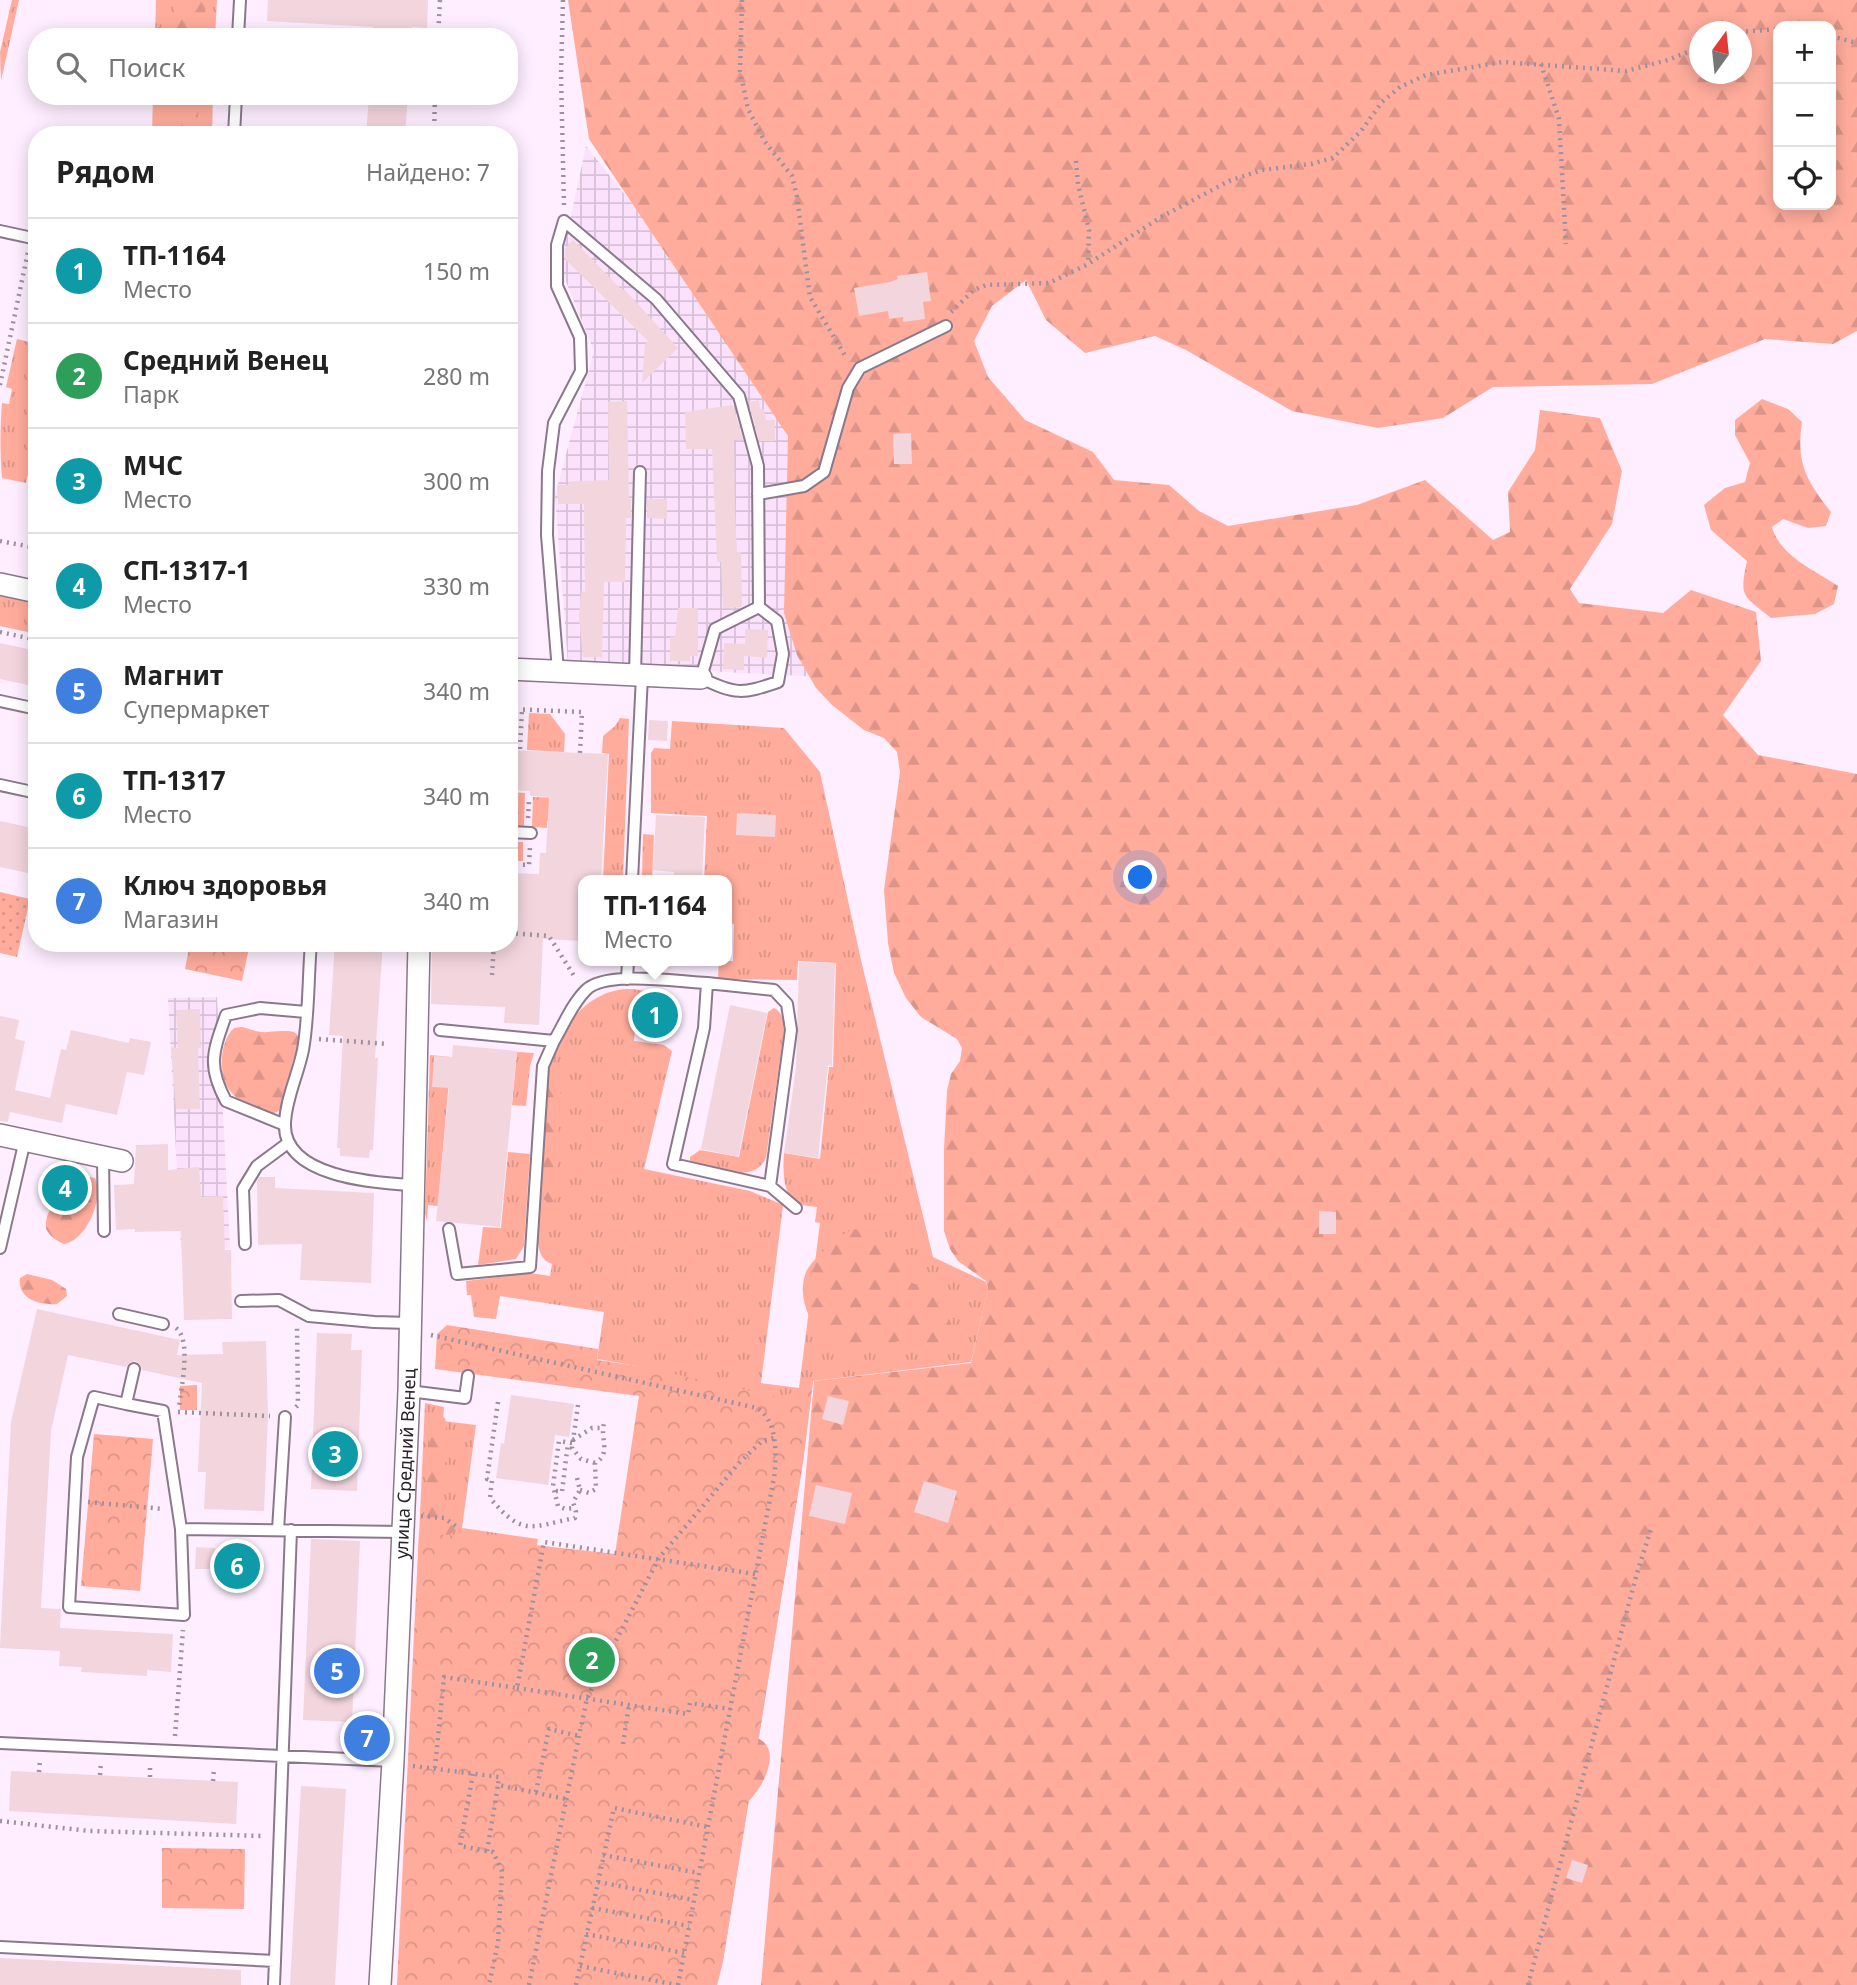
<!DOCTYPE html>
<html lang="ru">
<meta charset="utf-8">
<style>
:root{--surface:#fff;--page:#f2f2f2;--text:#222;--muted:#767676;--line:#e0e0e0;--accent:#1a73e8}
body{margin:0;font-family:"Noto Sans",sans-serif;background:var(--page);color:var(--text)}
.controls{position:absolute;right:21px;top:21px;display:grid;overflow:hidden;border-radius:14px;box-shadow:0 4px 18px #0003}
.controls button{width:63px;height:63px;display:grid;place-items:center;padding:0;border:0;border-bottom:2px solid var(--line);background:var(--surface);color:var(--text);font:35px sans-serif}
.compass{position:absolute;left:1689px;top:21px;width:63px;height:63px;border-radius:50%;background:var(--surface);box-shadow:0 4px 18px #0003;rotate:15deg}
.you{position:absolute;left:1141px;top:878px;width:24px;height:24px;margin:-18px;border:5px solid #fff;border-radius:50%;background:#1a73e8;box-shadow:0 0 0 10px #1a73e833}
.badge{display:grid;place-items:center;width:46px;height:46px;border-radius:50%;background:var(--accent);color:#fff;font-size:23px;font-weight:700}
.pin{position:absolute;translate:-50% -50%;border:4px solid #fff;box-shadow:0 2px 7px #0006}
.popup{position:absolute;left:578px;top:875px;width:154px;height:91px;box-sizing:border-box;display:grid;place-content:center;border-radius:14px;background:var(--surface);filter:drop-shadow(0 2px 5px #0005);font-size:23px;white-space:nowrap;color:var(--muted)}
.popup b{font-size:26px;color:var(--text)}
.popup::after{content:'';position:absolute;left:50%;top:100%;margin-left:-14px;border:14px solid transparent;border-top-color:var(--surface)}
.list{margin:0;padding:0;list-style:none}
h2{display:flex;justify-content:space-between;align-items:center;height:91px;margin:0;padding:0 28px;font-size:30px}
h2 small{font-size:23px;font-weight:400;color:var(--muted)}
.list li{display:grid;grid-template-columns:46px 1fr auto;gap:21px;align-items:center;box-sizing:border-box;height:105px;padding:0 28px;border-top:2px solid var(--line)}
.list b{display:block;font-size:26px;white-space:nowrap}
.list p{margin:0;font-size:23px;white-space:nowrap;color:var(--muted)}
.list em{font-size:23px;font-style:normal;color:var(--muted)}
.icon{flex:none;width:38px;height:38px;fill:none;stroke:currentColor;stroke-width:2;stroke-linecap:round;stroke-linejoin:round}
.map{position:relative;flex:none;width:1857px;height:1985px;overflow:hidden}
.search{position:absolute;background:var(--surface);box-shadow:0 4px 18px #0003;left:28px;top:28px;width:490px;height:77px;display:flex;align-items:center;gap:18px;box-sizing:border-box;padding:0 24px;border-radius:28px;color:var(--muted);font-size:26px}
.panel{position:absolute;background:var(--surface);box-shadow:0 4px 18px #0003;left:28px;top:126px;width:490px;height:826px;border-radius:28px}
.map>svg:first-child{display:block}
.industrial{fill:url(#industrial-grid)}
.grass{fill:url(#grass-tufts)}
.forest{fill:url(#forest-firs);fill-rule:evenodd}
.park{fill:url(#park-crowns)}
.garden{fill:url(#garden-dots)}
.building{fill:#f3d5de}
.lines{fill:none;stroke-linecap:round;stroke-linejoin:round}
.service-casing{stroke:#8a788b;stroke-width:14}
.minor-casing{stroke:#8a788b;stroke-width:24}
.path{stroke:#9d919e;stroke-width:4.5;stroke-dasharray:2 5;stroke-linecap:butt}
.service{stroke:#fff;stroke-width:10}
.minor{stroke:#fff;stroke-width:21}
.labels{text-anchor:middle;stroke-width:7;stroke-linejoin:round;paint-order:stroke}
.street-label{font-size:18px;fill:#2b242c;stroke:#fff}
</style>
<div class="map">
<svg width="1857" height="1985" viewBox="0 0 1857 1985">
<defs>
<pattern id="industrial-grid" width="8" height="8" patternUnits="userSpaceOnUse" patternTransform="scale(1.75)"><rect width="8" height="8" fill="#fbe1fc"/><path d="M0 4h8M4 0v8" fill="none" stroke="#d7c1d8"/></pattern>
<pattern id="grass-tufts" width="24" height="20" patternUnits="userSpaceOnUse" patternTransform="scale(1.75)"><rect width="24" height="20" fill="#ffac9c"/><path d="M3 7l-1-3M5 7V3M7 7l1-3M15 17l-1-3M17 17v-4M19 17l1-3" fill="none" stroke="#db9487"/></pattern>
<pattern id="forest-firs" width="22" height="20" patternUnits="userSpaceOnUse" patternTransform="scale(1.75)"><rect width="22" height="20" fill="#ffac9c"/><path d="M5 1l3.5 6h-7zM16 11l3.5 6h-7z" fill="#db9487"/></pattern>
<pattern id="park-crowns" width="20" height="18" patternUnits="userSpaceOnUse" patternTransform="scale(1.75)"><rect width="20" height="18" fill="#ffac9c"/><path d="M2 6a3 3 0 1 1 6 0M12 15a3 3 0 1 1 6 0" fill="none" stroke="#db9487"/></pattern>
<pattern id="garden-dots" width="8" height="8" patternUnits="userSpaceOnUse" patternTransform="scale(1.75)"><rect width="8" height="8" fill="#ffac9c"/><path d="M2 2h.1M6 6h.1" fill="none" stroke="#db9487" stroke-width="1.8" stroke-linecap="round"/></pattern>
</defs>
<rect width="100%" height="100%" fill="#feeeff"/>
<path class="industrial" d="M586,146l228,285 8,246 -254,-13 -13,-169 39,-144 -34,-84z
M217,997l13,251 -49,1 -13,-251z"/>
<path class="grass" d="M12,0h7l-18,81 -1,-29z
M156,0h61l-2,37h-60z
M153,96h60l-1,39h-60z
M17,339l20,5v90l-11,49 -24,-5c-2,-22 -2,-52 0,-75l7,1 3,-15 -6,-2z
M0,591l37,8v35l-37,-8z
M529,713l21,1 15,20 -1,18 -37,-2z
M620,718l9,1 -6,161h-20l6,-126 -7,-1 1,-17 12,-10z
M672,721l112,7 36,44 41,188 72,297 53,25 2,7 -17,73 -158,19 -10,81 -80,499 -6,24 63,-513 -145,-96 2,-10 -40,-7 7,-47 -104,-16 -4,23 -22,-2 -3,-22h-4l-1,-14 64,-8 20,3 2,-12c-13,-5 -13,-15 -15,-28l10,-156c6,-41 34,-89 80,-91 15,-1 33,7 48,10v6l-38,-3 -3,39 30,4 8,6 -28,118 106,22 33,14 -22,178 38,5 21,-165 -5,-1 2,-15c-6,-1 -12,-1 -17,-3 -18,-6 -17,-35 -16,-51l36,6 9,-92h4l3,-104 -38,-2 -1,19 -75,-1 -4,-2 1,-16h14l1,-37 -7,-1v-43h-23l3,-64 -56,-3v-60l3,-5 16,1z
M509,792l16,1 -1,34 -15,-1z
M533,797l33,1 -1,23h-18v7l-15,-1z
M643,834l11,1 -2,45h-10z
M509,842h14v19h-14z
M774,1008c10,5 9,14 10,23l-18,127c-13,27 -49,10 -71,6l-5,-3v-4l10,-7 39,7 29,-145z
M517,1052l17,1 -4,13 -4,40 -14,-1z
M430,1055l21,2 -13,149 -10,-1 -1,16 -2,-7z
M508,1152l22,2 -6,92 -8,13 -38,6 5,-38 18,1z
M425,1403l19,4 -1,14 33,4 -14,103 76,11 -27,142 -102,79z"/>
<path class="forest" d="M175,0h31l-2,37h-31z
M568,0h1289v331l-24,13 -68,-5 -113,45 -159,3 -50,31 -65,10 -86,-17 -106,-61 -31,-14 -70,17 -39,-33 -20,-40 -34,26 -18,35 14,36 37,43 68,32 21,28 55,5 30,26 29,15 129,-21 68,-25 68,60 17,-8 -2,-40 27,-42 5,-40 60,8 22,53 -10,53 -42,65 9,14 84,10 28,-23 65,22 5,49 -38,54 35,40 99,19v1211h-1096l53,-604 157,-18 17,-75 -2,-7 -28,-20 -8,-12 -6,-18v-82l3,-58 4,-17 9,-13 2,-13 -5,-9 -36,-22 -15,-19 -12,-25 -6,-30 -4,-53 16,-118 -3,-20 -13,-14 -20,-8 -32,-25 -16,-17 -19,-33 -13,-42 4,-177 -199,-297zM1778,26h53v179h-53zM1700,32h42v42h-42z
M170,96h30l-4,39h-28z
M1762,399l26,10 14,13c-6,41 4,58 29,90l-5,14 -18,2 -25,-9 -11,8c8,29 42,43 66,59l-4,18 -19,10 -44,4c-28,-23 -32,-20 -24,-57l-36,-31 -7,-25 21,-17 20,-6 5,-19 -15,-28v-15z
M242,1027c8,2 17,6 26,5 29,-2 37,-4 25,29 -5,14 -1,36 -11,47 -14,16 -45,-6 -54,-20 -10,-16 -8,-47 6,-60z
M554,1070l7,3 -5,123 -2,6 -5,2 -7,-7 6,-123z
M90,1177l5,1c10,20 -9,63 -31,66 -9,-4 -13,-7 -18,-15 0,-7 0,-12 3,-17 5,-10 31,-33 41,-35z
M853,1229l8,1 11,9 15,6 9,13 7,21 28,12 6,10 16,27 2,8 -3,9 -6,5c-16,3 -25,-8 -41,-9 -20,0 -44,13 -63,6 -28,-9 -47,-47 -36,-75 5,-12 35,-38 47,-43z
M27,1274l25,6 14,9 1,7 -10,8c-17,2 -40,-5 -37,-26z
M435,1413l10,5 6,35 -7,12 2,17 -4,18 3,8 15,13 -2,8 -12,7h-23l7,-116z
M754,1737c33,9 7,56 -10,68z"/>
<path class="park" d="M190,943h60l-8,38 -57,-12z
M447,1325l151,24 -1,11 41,6 144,32 31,-17 -10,81 -80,499 -6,24h-320l22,-453 196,22 24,-158 -204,-27 2,-35z
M197,1385v25h-17v-24z
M94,1434l59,5 -13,152 -59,-5z
M162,1848l83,1 -1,60 -82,-1z"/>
<path class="garden" d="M0,892l30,7 -13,58 -17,-4z"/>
<path class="building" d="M268,0h160l-1,28 -15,-1 -1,10h-39l1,-10 -106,-6z
M369,96h39l-3,39h-39z
M573,240l49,50 2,-1 54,59 -36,35 3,-39 3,-3 -83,-82v-11z
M927,272l4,29 -8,1 2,17 -22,3v-5l-14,2 -1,-8 -29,5 -5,-28 36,-6 8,-3 -1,-3z
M759,400l1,9h4l2,11h9v21h-16l-10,-39z
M627,401l2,98h2v19h-5l-1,64h-21l-2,75h-19l-4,-40 2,-26 4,1 -1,-88h-26l-1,-19h12l-1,-3 12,-1 29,-1 -1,-78z
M733,405l10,35h-9l1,71 2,41h4l1,55 -19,1 -2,-46h-4l-5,-113h-26l-1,-37z
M911,433l1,31h-18l-1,-30z
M647,499h20v20l-20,-1z
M678,608h20v48h-8v5h-20v-24h5z
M745,629l23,1 -1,28 -23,-2v14l-21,-1 1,-26 21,1z
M0,643l37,8v36l-37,-8z
M649,720l19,1 -1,20 -19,-1z
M509,750l99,4 -7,126h-18v61l-40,-2 -4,86 -35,-2 1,-16 -74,-3 1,-61h77v-70l30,1 1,-21h6l3,-56 -19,-1v-5l-21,-1z
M737,813l39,2 -1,22 -39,-2z
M656,815l49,2 -3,63h-29l1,-8 -21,-2z
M0,821l37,8v46l-37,-8z
M335,943h48l-8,115h3l-5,92h-3l-1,8 -29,-2v-8h-3l6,-112 -14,-1z
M799,962l36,1 -3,103 -4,-1 -10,93 -34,-5 12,-85z
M640,1003l32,3 -1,21 -33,-3z
M730,1005l37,8 -29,144 -37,-8z
M200,1009l1,39h-3l2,61h-24l-5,-62 7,1 -2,-38z
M0,1016l19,4 -4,19 10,2 -10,49 35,8 11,-49 5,1 5,-20 58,13 1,-5 21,4 -7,33 -17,-3 -10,43 -51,-11 -4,19 -52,-11 -2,10 -8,-1z
M453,1045l64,6 -17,176 -64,-6 13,-133 -17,-1 2,-31 18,1z
M168,1144v26l31,-3 2,30 22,-1 2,54h6l1,69 -48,1 -3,-89 -46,1v-3l-19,1 -2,-45 20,-1 2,-39z
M259,1177h16v11l99,5 -3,90 -71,-3 2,-36 -44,1 -1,-64z
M1319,1211l17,1v22h-17z
M37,1309l143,31 -3,15 46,-1 -1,-12 44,-1 2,76 -4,94 -60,-2 2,-37h-8l4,-89 -60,-13 -2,-6 -5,-3 -6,2 -3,4 -58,-12 -17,76 -10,177 20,1 -1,19 113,6 -2,38 -24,-2v6l-66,-4 1,-5 -23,-1 1,-15 -60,-3 11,-226z
M317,1333l35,1 -1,16h11l-5,141 -46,-2z
M511,1395l63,9 -5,33 -14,-2 -7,50 -52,-7 5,-35 3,1z
M828,1396l21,5 -6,24 -21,-6z
M924,1481l33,10 -9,32 -34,-11z
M816,1485l36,8 -7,31 -36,-8z
M311,1539l49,2 -8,181 -49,-2z
M196,1547l19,1v21h-20z
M11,1771l227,11 -2,42 -227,-13z
M301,1786l45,3 -11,196h-45z
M1572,1860l16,5 -6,18 -16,-5z
M0,1958l241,12v15h-241z"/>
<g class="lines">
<defs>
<path id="service" d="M238,37l2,-37
M234,135l2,-39
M0,231l37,8
M758,494l46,-8 20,-14 24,-84 12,-20 86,-42
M558,671l-11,-136 1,-64 6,-48 27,-52 -1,-34 -23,-51v-41l7,-24 92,78 83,97 19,70 1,141 -44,22 -14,49c35,17 41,16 77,4l5,-28 -6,-33 -18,-14
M635,675l5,-203
M0,701l37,8
M0,785l37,8
M509,832l22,1
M632,880l10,-204
M311,943c-3,35 -2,74 -8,107 -5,25 -17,48 -18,73 -3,54 90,60 127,62
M627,979l1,-18
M707,983l67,7 13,14 4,26 -21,156 26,22
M440,1030l114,11 -11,25 -13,201 -73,7 -8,-45
M554,1041c10,-17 18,-37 32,-51 20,-20 92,-8 121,-7l-3,45 -31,136 97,22
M285,1125l-59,-24c-19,-36 -13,-49 0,-86l34,-7 46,4
M103,1157l1,74
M245,1244l-2,-55 14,-23 31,-23
M0,1248l25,-108
M241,1301l38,-1 30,16 65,6 36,1
M119,1314l44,10
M134,1369l-8,35 37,7 18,118 222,3
M409,1391l56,7 3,-22
M126,1404l-32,-7 -17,60 -8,150 115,8 -3,-86
M278,1530l7,-113
M0,1743l393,18
M0,1947l275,14 16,-431
M274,1985l1,-24"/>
<g id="minor">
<path d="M0,584l37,8"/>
<path d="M509,669l192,9"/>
<path d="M0,1135l122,26"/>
<path id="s1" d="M380,1985l13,-224 16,-370 10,-448"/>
</g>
</defs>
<use href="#service" class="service-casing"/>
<use href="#minor" class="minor-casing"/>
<path class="path" d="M563,0l-2,74 3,132
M742,0l-2,71 8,38 17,33 27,34 5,21 13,100 37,62
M1739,32l39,-3
M1831,36l26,7
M438,37l2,-37
M1541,64l18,55 7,125
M434,135l1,-39
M1076,161l2,23 11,46 -1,33
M951,312l23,-22 12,-5 63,-2 39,-19 73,-47 68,-36 33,-11 49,-6 22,-6 28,-27 21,-29 18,-15 26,-12 77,-13 123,9 42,-11 32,-13
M0,385l28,-133
M0,541l37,7
M0,632l37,8
M509,709l73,3 -2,41
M520,749l2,-40
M528,818l1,-17
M509,864l20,1 1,-18
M509,933l40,3 27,43
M492,975l2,-32
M319,1039l69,5
M176,1328c16,12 5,60 3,79
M431,1335l326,73c20,12 19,42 18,64l-97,513
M498,1402l-11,77 5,1 -2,18c33,39 40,29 85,20l1,-6 -3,-10 7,-12
M578,1405l-6,43 9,11 14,4
M296,1407l2,-2 -1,-80
M178,1412l92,4
M573,1440l19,-12h10
M572,1443l-13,-2 -6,45 5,20 7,3 8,-1
M577,1478l3,12
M580,1490l9,3 7,-4 -1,-26c18,-10 3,-27 10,-42
M556,1491l6,1 6,-49
M88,1502l75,7
M421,1516l23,2 13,9
M517,1688l171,26 2,-11 40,6
M175,1736l8,-106
M623,1744l6,-39
M413,1766l86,11 -1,8 68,14
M435,1768l9,-91 73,11 27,-146 211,32
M39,1772l1,-13
M473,1774l-13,72 33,6 9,19 -4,72 -9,42
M100,1775l1,-13
M150,1777v-13
M213,1781l1,-13
M536,1792l13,-63 30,7
M0,1821l89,10 175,5
M487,1851l11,-66
M603,1855l96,18
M598,1882l96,18
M592,1908l97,18
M586,1934l98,19
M580,1966l97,19
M529,1985l50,-249 8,-37 11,-24 61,-117 80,-95 23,-22 12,-3
M576,1985l38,-177 94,19
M1528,1985l109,-412 15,-47"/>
<use href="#service" class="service"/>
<use href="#minor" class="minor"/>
</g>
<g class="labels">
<g class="street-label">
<text dy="6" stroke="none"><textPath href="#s1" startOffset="522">улица Средний Венец</textPath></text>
</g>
</g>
</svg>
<div class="controls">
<button>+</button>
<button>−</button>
<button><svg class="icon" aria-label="locate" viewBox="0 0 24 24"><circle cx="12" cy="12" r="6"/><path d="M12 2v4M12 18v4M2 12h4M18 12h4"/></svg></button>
</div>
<svg class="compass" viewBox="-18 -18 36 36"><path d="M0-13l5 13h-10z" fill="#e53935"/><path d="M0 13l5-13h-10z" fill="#767676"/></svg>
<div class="you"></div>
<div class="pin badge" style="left:655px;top:1015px;background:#0f9aa8">1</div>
<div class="popup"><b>ТП-1164</b>Место</div>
<div class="pin badge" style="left:592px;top:1660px;background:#2e9e5b">2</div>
<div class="pin badge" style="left:335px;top:1454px;background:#0f9aa8">3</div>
<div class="pin badge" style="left:65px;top:1188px;background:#0f9aa8">4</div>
<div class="pin badge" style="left:337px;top:1671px;background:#3f7fe0">5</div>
<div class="pin badge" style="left:237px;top:1566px;background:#0f9aa8">6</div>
<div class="pin badge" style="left:367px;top:1738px;background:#3f7fe0">7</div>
<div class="search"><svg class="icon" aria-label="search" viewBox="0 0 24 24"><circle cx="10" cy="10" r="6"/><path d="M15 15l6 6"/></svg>Поиск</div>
<section class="panel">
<h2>Рядом<small>Найдено: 7</small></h2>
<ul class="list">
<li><span class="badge" style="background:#0f9aa8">1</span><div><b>ТП-1164</b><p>Место</p></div><em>150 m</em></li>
<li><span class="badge" style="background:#2e9e5b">2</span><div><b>Средний Венец</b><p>Парк</p></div><em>280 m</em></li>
<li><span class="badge" style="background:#0f9aa8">3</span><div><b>МЧС</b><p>Место</p></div><em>300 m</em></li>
<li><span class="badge" style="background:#0f9aa8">4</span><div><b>СП-1317-1</b><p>Место</p></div><em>330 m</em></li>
<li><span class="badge" style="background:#3f7fe0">5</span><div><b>Магнит</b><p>Супермаркет</p></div><em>340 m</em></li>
<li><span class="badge" style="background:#0f9aa8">6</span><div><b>ТП-1317</b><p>Место</p></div><em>340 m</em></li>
<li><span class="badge" style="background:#3f7fe0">7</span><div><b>Ключ здоровья</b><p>Магазин</p></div><em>340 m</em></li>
</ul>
</section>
</div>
